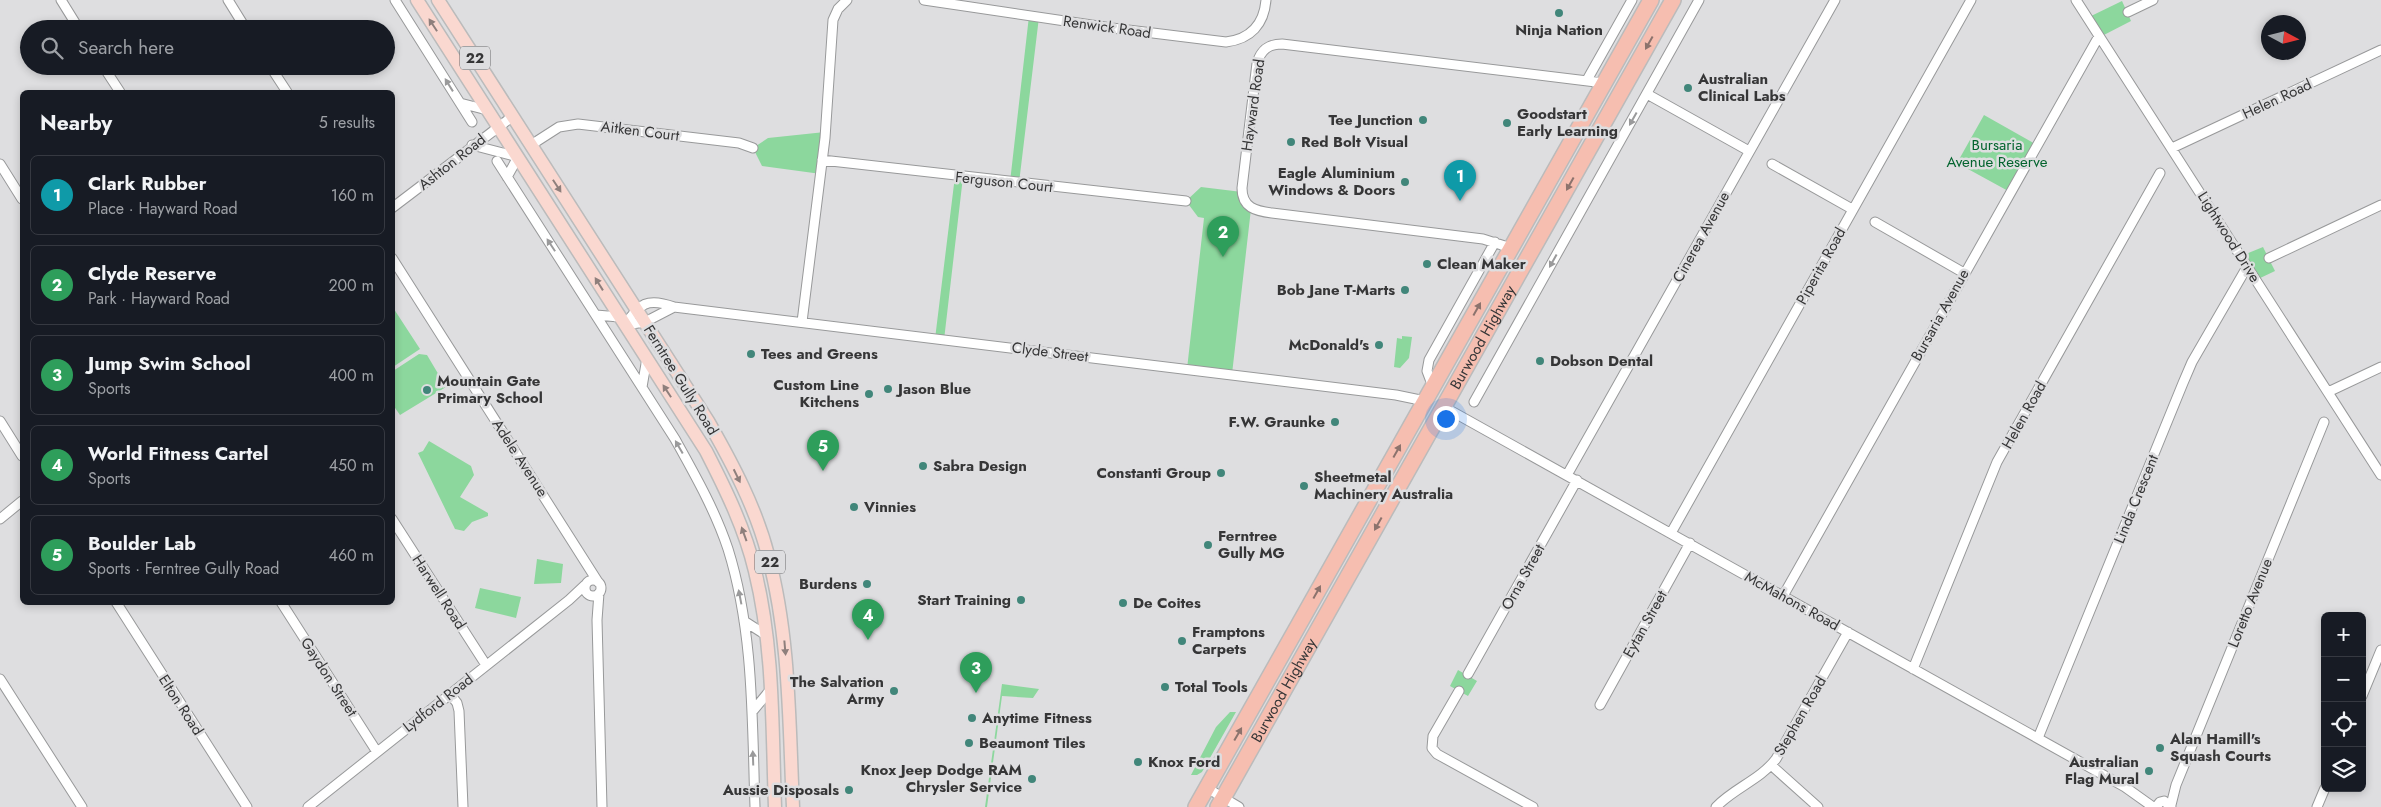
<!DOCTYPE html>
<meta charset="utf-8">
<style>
:root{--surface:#171b24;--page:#20242c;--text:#f1f3f6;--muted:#9ea1a6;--line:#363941;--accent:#41867a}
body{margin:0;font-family:Jost,sans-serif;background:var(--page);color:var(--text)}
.controls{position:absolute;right:15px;bottom:15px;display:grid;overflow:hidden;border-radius:8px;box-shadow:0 2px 8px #0003}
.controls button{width:45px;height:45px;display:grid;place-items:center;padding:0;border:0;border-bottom:1px solid var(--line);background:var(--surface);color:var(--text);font:25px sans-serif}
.compass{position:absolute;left:2261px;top:15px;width:45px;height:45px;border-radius:50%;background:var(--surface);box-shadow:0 2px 8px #0003;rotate:97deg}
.you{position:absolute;left:1445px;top:418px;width:18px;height:18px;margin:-12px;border:4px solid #fff;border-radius:50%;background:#1a73e8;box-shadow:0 0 0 8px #1a73e833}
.badge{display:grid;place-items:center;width:32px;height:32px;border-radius:50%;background:var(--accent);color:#fff;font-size:16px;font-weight:700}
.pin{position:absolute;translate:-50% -41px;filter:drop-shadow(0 1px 2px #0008)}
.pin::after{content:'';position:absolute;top:26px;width:18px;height:15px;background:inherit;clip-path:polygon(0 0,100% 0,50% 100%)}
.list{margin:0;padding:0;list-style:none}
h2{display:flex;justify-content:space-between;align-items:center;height:65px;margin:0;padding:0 20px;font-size:21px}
h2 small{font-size:16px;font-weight:400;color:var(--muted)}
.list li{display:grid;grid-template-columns:32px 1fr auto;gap:15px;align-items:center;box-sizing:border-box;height:80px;margin:0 10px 10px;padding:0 10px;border:1px solid var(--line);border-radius:8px}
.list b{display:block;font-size:19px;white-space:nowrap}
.list p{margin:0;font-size:16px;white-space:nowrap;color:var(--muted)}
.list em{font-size:16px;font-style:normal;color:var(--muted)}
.icon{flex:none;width:28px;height:28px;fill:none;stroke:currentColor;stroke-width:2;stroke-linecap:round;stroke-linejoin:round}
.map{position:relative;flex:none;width:2381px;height:807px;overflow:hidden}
.search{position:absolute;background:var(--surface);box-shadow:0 2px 8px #0003;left:20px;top:20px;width:375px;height:55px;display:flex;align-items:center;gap:12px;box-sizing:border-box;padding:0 18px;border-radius:28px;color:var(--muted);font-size:19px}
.panel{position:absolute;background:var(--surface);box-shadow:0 2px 8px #0003;left:20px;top:90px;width:375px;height:515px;border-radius:8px}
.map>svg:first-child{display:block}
.green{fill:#8cd79d}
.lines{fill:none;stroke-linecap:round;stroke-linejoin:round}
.street-casing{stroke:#98999a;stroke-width:11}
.primary-casing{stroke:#bbb;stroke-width:15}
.highway-casing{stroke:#bbb;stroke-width:18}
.street{stroke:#fff;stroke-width:9}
.primary{stroke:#fad8d0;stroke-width:12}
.highway{stroke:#f6beb0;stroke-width:15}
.oneway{fill:#8e7f7c}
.oneway2{fill:#8c736d}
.oneway3{fill:#9a9a9b}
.poi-dot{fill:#41867a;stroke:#dedee0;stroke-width:2}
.labels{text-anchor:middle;stroke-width:5;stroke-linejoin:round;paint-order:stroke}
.shield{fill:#dedee0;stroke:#68686a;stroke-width:1}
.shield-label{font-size:14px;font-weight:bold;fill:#363637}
.street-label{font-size:15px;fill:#363637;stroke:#dedee0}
.poi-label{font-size:15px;font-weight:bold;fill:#363637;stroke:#dedee0;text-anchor:start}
.park-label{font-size:15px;fill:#03642e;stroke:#dedee0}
</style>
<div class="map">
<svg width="2381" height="807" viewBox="0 0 2381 807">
<rect width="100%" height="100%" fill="#dedee0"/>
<path class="green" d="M2122,1l9,20 -31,16 -13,-19z
M1029,16l10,1 -20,166 -9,-1z
M1984,115l53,30 -27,47 -53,-29z
M825,132l-4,42 -59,-8 -9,-18 15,-10z
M955,176l8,1 -19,163 -9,-1z
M1201,187l41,5 9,17 -19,165 -45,-5 17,-151 -6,-1 -12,-16z
M2263,247l12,24 -19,9 -15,-24z
M392,306l28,43 -27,18h-1z
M1402,336l10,1 -3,21 -9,10 -6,-1 3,-29 5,1z
M419,354l8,1 19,32 -46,28 -7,-10v-34z
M429,441l42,25 3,9 -14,22 28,16v3l-16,6 -8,9 -9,-2 -37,-76 5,-2z
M537,559l26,5 -2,19 -27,1z
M480,588l41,9 -5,21 -41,-10z
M1458,670l19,11 -9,15 -18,-10z
M1002,684l37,5 -6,9 -31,-2 -15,111h-2z
M1230,712h6l-34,60 -5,3h-6l25,-48z"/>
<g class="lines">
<defs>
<path id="street" d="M61,0l18,29
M228,0l18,29
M395,0l65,103 27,7
M924,0l188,28 114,14c25,-3 38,-18 40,-42
M2076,0l305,475
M2128,12l25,-12
M103,66l17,26
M270,66l17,26
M1587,80l45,-80
M1647,94l102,57
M460,103l12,19
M472,145l46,12 -11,20
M531,145l28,-18 19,-3 161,19 14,5
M2172,148l209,-98
M822,160l364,41
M497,161l178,278c20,36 40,71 53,110 26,83 24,172 27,258
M0,164l22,35
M1772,164l80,45
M392,208l121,-92
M1875,222l89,51
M1511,248l-28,-9 -211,-26c-16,-2 -30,-5 -30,-25l15,-125c4,-13 11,-19 25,-19l322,39
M392,258l206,324
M2269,258l112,-53
M596,315l23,2
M802,322l23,-184 8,-118 5,-11 9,-9
M625,325c14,-21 22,-28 49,-18l722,88 29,6
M625,325l20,-3 29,-15
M642,387l5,-29
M1433,387l-6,-16 2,-11 66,-118
M2328,392l53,-25
M1474,402l225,-402
M1444,407l681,380 28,20
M0,421l22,35
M1567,475l268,-475
M0,519l22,-18
M392,519l94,146
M1671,533l300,-533
M585 588a8 8 0 1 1 16 0a8 8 0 1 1-16 0Z
M599,593l-2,27 5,187
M1783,596l316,-560
M116,602l131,205
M281,602l96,150
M744,621l22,14
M1913,669l84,-207 163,-289
M1468,674l109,-194
M0,679l82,128
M1459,691l-26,45 -1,12 5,6 96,53
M450,694l7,9 2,8 4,96
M2362,696l19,-46
M1600,705l90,-162
M752,712l19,-23
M2038,738l145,-355 9,-21 55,-95
M1771,765l47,42
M1207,788l32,19
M2171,805l5,-20 148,-363
M308,807l261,-207 16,-15
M1716,807c18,-19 44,-27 60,-48l72,-127
M2156,807l4,-5 4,-1 7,6
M2317,807l8,-19"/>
<path id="primary" d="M417,0l289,451c20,39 39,78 49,120 19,77 17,157 20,236
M438,0l270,421c24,42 48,87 60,134 22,82 21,168 25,252"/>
<g id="highway">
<path d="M1196,807l455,-807"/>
<path id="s1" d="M1218,807l455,-807"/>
</g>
</defs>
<use href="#street" class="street-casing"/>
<use href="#primary" class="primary-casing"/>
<use href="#highway" class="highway-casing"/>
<use href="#street" class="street"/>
<use href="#primary" class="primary"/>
<use href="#highway" class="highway"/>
</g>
<defs><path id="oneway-solid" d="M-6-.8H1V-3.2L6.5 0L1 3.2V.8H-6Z" transform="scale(1.25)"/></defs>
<g class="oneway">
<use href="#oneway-solid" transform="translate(433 25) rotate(-123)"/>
<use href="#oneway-solid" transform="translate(557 186) rotate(57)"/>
<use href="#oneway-solid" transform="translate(599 284) rotate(-122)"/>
<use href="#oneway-solid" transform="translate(667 391) rotate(-123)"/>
<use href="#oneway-solid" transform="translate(737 476) rotate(64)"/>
<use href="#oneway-solid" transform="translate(744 534) rotate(-110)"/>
<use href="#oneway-solid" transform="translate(785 648) rotate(85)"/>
</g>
<g class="oneway2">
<use href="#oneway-solid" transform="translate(1649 43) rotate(119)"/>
<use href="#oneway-solid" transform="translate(1570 184) rotate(119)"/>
<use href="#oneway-solid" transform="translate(1477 309) rotate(-61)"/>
<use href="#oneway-solid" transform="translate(1397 451) rotate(-61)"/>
<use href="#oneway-solid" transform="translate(1378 524) rotate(119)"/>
<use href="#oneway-solid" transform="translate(1317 592) rotate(-61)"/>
<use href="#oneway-solid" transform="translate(1238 734) rotate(-60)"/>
</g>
<g class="oneway3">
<use href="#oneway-solid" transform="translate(449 85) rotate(-122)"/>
<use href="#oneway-solid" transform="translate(1633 119) rotate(119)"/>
<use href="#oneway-solid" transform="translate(551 245) rotate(-123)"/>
<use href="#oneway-solid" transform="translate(1553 261) rotate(119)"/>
<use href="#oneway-solid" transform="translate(679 447) rotate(-120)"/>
<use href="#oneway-solid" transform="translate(740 597) rotate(-101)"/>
<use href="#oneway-solid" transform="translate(753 758) rotate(-92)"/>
</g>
<g class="poi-dot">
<circle cx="1559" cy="13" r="5"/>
<circle cx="1688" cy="88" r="5"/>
<circle cx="1423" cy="120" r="5"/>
<circle cx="1507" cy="123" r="5"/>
<circle cx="1291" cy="142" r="5"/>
<circle cx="1405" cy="182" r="5"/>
<circle cx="1427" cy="264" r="5"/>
<circle cx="1405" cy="290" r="5"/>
<circle cx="1379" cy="345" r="5"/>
<circle cx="751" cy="354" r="5"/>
<circle cx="1540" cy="361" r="5"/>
<circle cx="888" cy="389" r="5"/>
<circle cx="427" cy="390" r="5"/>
<circle cx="869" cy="394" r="5"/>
<circle cx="1335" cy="422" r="5"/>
<circle cx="923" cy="466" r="5"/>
<circle cx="1221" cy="473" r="5"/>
<circle cx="1304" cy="486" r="5"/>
<circle cx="854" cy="507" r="5"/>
<circle cx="1208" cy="545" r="5"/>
<circle cx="867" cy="584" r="5"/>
<circle cx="1021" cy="600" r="5"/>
<circle cx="1123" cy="603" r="5"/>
<circle cx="1182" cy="641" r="5"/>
<circle cx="1165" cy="687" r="5"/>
<circle cx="894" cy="691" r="5"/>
<circle cx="972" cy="718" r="5"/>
<circle cx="969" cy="743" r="5"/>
<circle cx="2160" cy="748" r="5"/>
<circle cx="1138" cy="762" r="5"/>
<circle cx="2149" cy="771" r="5"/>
<circle cx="1032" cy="779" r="5"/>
<circle cx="849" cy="790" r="5"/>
</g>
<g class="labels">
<g class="shield">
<rect x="460" y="46.5" width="30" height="23" rx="4"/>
<rect x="755" y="550.5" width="30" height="23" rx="4"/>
</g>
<g class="shield-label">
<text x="475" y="63">22</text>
<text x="770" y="567">22</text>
</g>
<g class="street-label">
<text transform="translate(1107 27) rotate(8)" y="5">Renwick Road</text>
<text transform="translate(2277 99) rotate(-25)" y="5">Helen Road</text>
<text transform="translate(1253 105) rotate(-82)" y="5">Hayward Road</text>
<text transform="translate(640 131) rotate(7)" y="5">Aitken Court</text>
<text transform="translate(452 162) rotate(-38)" y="5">Ashton Road</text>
<text transform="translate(1004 182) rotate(6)" y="5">Ferguson Court</text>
<text transform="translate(1701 237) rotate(-61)" y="5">Cinerea Avenue</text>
<text transform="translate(2229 237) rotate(58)" y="5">Lightwood Drive</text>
<text transform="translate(1821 266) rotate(-61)" y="5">Piperita Road</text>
<text transform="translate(1940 315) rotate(-61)" y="5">Bursaria Avenue</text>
<text dy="5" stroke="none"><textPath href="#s1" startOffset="539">Burwood Highway</textPath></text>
<text transform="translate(1050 352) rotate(7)" y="5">Clyde Street</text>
<text transform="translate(681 380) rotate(58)" y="5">Ferntree Gully Road</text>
<text transform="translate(2024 415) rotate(-61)" y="5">Helen Road</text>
<text transform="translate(520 458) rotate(57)" y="5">Adele Avenue</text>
<text transform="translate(2136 499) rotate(-68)" y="5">Linda Crescent</text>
<text transform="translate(1523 577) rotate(-61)" y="5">Orna Street</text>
<text transform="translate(439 592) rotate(57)" y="5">Harwell Road</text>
<text transform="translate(1792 601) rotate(29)" y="5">McMahons Road</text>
<text transform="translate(2250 603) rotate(-68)" y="5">Loretto Avenue</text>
<text transform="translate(1645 624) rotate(-61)" y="5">Eytan Street</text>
<text transform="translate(329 677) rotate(57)" y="5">Gaydon Street</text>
<text dy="5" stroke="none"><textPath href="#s1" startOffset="134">Burwood Highway</textPath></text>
<text transform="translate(438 703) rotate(-38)" y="5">Lydford Road</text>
<text transform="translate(181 705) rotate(57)" y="5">Elton Road</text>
<text transform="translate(1800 716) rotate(-60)" y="5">Stephen Road</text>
</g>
<g class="poi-label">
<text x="1559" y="35" text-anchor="middle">Ninja Nation</text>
<text x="1698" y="84">Australian<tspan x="1698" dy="17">Clinical Labs</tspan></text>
<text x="1517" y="119">Goodstart<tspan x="1517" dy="17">Early Learning</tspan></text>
<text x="1413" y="125" text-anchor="end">Tee Junction</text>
<text x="1301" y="147">Red Bolt Visual</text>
<text x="1395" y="178" text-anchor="end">Eagle Aluminium<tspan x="1395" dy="17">Windows &amp; Doors</tspan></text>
<text x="1437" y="269">Clean Maker</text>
<text x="1395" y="295" text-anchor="end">Bob Jane T-Marts</text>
<text x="1369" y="350" text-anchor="end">McDonald's</text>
<text x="761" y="359">Tees and Greens</text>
<text x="1550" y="366">Dobson Dental</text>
<text x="437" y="386">Mountain Gate<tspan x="437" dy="17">Primary School</tspan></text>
<text x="859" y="390" text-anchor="end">Custom Line<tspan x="859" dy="17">Kitchens</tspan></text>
<text x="898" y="394">Jason Blue</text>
<text x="1325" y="427" text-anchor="end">F.W. Graunke</text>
<text x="933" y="471">Sabra Design</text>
<text x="1211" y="478" text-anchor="end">Constanti Group</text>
<text x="1314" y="482">Sheetmetal<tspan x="1314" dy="17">Machinery Australia</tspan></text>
<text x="864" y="512">Vinnies</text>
<text x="1218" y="541">Ferntree<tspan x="1218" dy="17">Gully MG</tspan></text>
<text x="857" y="589" text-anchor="end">Burdens</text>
<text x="1011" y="605" text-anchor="end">Start Training</text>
<text x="1133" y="608">De Coites</text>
<text x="1192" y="637">Framptons<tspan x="1192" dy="17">Carpets</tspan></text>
<text x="884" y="687" text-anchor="end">The Salvation<tspan x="884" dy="17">Army</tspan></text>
<text x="1175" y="692">Total Tools</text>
<text x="982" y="723">Anytime Fitness</text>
<text x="2170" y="744">Alan Hamill's<tspan x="2170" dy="17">Squash Courts</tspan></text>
<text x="979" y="748">Beaumont Tiles</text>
<text x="1148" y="767">Knox Ford</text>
<text x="2139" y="767" text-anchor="end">Australian<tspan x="2139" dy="17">Flag Mural</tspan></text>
<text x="1022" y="775" text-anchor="end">Knox Jeep Dodge RAM<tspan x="1022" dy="17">Chrysler Service</tspan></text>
<text x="839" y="795" text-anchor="end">Aussie Disposals</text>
</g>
<g class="park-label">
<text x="1997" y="150">Bursaria<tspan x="1997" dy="17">Avenue Reserve</tspan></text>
</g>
</g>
</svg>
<div class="controls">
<button>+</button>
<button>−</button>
<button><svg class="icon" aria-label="locate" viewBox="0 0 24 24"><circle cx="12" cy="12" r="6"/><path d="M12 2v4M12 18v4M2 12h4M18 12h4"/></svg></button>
<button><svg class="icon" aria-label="layers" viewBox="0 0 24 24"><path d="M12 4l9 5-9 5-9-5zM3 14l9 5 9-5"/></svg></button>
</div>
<svg class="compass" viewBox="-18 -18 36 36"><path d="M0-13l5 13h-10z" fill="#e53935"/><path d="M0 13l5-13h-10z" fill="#9ea1a6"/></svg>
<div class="you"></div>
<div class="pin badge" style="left:1460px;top:201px;background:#0f9aa8">1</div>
<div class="pin badge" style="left:1223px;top:257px;background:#2e9e5b">2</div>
<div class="pin badge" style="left:976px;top:693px;background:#2e9e5b">3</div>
<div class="pin badge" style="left:868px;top:640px;background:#2e9e5b">4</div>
<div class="pin badge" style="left:823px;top:471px;background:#2e9e5b">5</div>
<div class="search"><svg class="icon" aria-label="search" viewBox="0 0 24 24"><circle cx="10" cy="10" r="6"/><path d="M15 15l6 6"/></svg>Search here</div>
<section class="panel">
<h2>Nearby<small>5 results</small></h2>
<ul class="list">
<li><span class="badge" style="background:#0f9aa8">1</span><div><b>Clark Rubber</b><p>Place · Hayward Road</p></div><em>160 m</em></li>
<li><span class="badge" style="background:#2e9e5b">2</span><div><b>Clyde Reserve</b><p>Park · Hayward Road</p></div><em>200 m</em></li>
<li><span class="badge" style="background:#2e9e5b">3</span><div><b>Jump Swim School</b><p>Sports</p></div><em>400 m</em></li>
<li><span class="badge" style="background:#2e9e5b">4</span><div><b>World Fitness Cartel</b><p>Sports</p></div><em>450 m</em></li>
<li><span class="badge" style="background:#2e9e5b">5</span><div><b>Boulder Lab</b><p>Sports · Ferntree Gully Road</p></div><em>460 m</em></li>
</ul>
</section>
</div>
